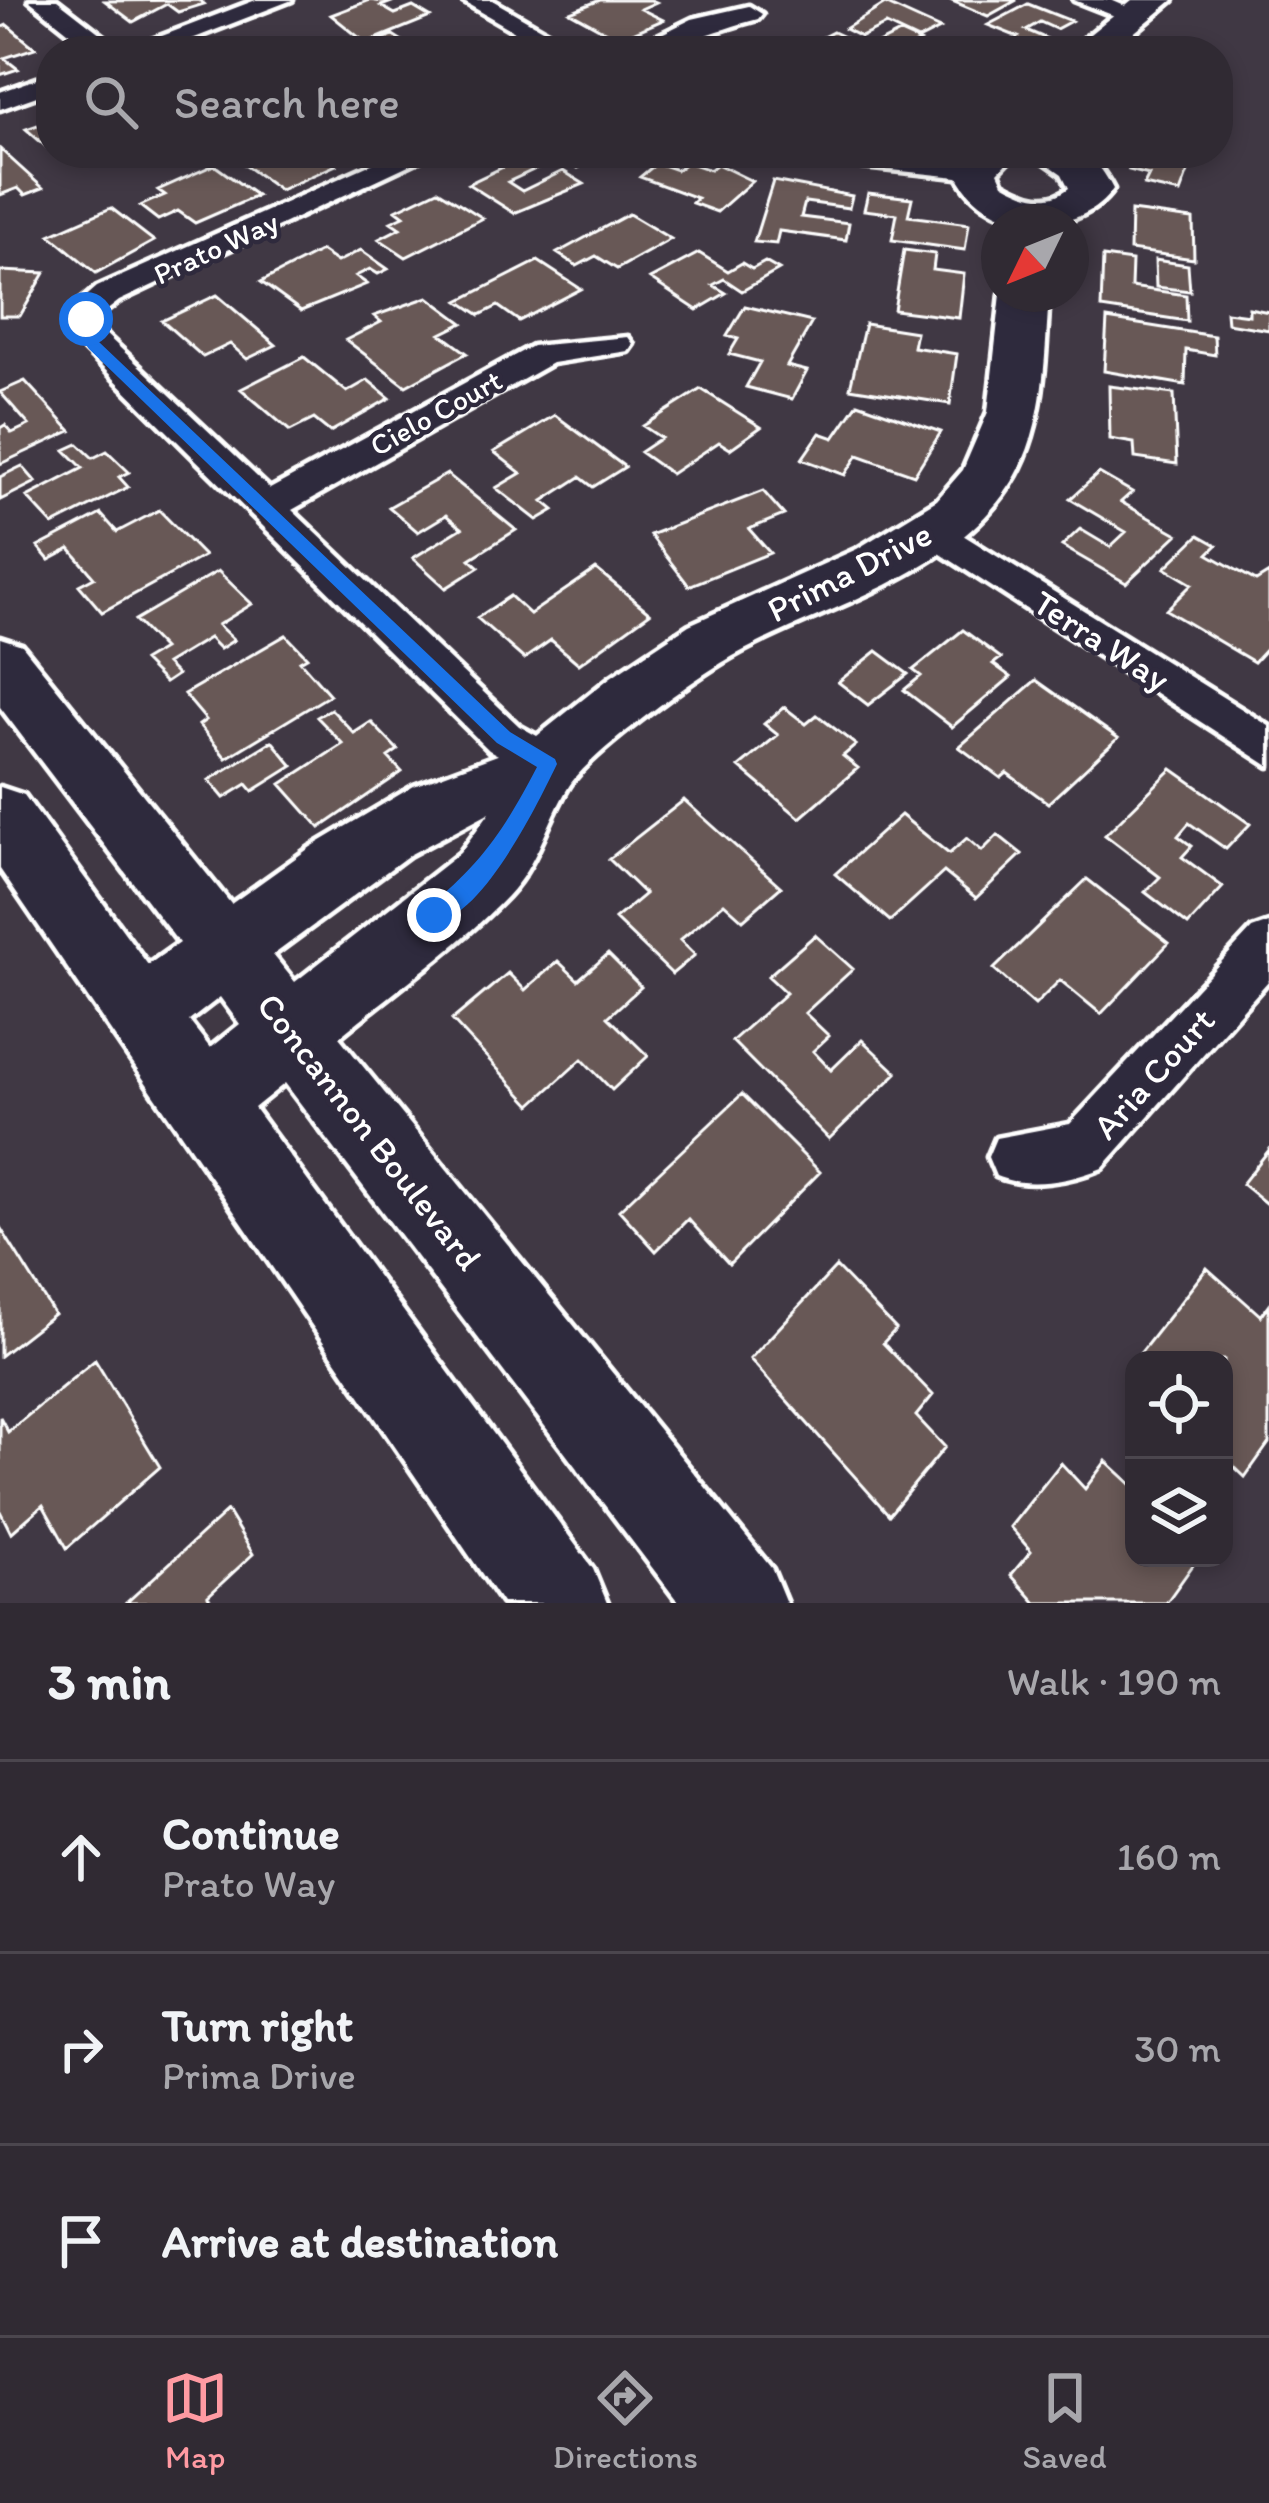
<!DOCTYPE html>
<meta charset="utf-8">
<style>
:root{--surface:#302a33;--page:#38323b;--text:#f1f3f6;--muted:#a8a7ac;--line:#4b464e;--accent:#ff9aa2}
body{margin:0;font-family:Itim,sans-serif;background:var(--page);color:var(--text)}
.controls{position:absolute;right:36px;bottom:36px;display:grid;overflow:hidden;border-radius:24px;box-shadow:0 6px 18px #0003}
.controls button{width:108px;height:108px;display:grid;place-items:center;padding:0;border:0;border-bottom:3px solid var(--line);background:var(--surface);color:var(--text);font:60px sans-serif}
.compass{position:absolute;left:981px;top:204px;width:108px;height:108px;border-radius:50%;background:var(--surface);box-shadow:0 6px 18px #0003;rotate:227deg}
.stop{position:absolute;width:36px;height:36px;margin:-27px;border:9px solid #1a73e8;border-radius:50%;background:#fff}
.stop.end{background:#1a73e8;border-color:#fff;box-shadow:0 3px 12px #0008}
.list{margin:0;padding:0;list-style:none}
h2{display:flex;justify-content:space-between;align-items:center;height:156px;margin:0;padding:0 48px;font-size:51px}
h2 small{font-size:39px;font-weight:400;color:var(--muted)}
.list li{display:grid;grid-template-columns:78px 1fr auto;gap:36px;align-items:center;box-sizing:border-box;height:192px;padding:0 48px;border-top:3px solid var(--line)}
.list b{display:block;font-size:45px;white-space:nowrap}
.list p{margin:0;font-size:39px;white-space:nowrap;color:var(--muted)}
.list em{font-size:39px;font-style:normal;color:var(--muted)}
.icon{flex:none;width:66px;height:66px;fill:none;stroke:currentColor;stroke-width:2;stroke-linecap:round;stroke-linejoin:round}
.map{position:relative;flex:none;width:1269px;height:1603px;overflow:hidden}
.search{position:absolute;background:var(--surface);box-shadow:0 6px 18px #0003;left:36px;right:36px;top:36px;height:132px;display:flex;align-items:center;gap:30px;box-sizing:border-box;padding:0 42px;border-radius:48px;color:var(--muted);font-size:45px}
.sheet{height:732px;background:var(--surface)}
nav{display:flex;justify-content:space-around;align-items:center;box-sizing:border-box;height:168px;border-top:3px solid var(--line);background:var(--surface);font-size:33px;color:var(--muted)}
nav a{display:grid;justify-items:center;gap:6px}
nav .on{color:var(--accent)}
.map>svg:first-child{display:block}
.building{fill:#675956;stroke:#fff;stroke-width:3}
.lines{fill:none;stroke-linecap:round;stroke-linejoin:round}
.street-casing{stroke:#fff;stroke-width:9}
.secondary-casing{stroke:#fff;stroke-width:9}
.street{fill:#2f2a3d;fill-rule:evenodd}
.secondary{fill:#2f2a3d;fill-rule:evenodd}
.route{fill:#1a73e8}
.labels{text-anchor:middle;stroke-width:9;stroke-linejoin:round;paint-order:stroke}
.far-street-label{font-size:30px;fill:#fff;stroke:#2f2a3d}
.street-label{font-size:36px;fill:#fff;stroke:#2f2a3d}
</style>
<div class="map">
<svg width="1269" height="1603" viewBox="0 0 1269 1603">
<rect width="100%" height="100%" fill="#403844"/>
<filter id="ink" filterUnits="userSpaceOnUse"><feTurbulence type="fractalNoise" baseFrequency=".00833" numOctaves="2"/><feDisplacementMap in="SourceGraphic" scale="24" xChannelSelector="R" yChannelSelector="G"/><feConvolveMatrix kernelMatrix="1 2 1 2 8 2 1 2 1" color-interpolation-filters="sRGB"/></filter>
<g filter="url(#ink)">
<path class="building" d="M199,0l5,4 -26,8 -11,-8 -34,18 -28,-21z
M370,0l19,3 -8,3 14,8 18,-7 17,10 -64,26 -35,-28z
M600,0h51l5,2 -15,7 22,11 -44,19 -49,-27z
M950,0h67l-29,16z
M885,4l55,25 -22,11 -32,-15 -25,12 -16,-8z
M1028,4l43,17 -15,8 -16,-7 -14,8 26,11 -18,10 -25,-9 9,-5 -30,-12z
M7,25l28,23 -31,10 14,11 -18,6v-47z
M833,32l41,19h-79z
M900,33l20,9 -18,9 -26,-6z
M393,35l25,16h-45l-8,-5z
M49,121l2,1v29l-25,-22z
M0,149l43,39 -18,7 -7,-7 -18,7z
M239,153h79l18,12 -56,25 -48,-34z
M564,153h46l-32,15 -21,-12z
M1195,153l-15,40 -36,-8 5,-10 -20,-5 6,-12 -17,-3z
M530,154l16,10 -38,18 14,9 41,-20 21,13 -70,29 -46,-29z
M687,162l23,8 7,-6 35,17 -35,31 -25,-9 5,-5 -57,-21 17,-14 20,7z
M214,165l43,31 -62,27 -17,-12 -20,9 -18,-14 25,-11 -7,-5z
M773,181l79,15 -3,12 -44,-6 -4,15 48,6 -3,17 -67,-9 -3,13 -22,-2z
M438,190l45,28 -77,39 -27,-18 21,-11 -9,-6 13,-6 -8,-6z
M868,193l44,5 -4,18 61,8 -4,26 -73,-10 5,-26 -33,-4z
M111,208l43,33 -58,32 -46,-38z
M1131,211l62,8 1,40 -64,-9z
M629,214l42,25 -54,30 -21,-13 -19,10 -20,-13z
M361,250l27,19 -10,5 -8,-5 -14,7 11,8 -66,27 -40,-29 60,-31 16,11z
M904,250l31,4 -2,16 31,4 -5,44 -65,-8z
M699,253l29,18 14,-8 10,6 13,-7 14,8 -37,21 -18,-12 -11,6 13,8 -29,17 -47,-31z
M1103,257l29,4 -1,26 55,8 1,26 -86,-13z
M1155,260l33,5 2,26 -34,-4z
M538,261l43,28 -62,32 -21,-15 -18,9 -21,-14z
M0,271l45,2 -25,43h-20z
M217,295l59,50 -29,14 -17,-15 -27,13 -41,-36z
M428,297l35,26 -22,11 26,19 -61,33 -60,-46 35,-18 -7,-6z
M745,306l67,16 -25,44 20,5 -15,28 -46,-12 14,-25 -31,-8 9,-15 -11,-3z
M1249,308l20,4v18l-42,-7 -1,-11 23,3z
M1107,319l107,17 1,19 -29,-5 -1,35 -81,-14z
M865,324l51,8 -3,15 44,7 -7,50 -100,-16z
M304,357l43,35 21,-12 22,18 -60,34 -16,-13 -24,12 -49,-42z
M25,381l46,50 -71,33v-36l5,-3 7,8 17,-8 -29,-33z
M1109,386l65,8 3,70 -42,-6 -1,-15 -24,-4z
M701,389l60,38 -31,22 -11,-7 -48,32 -31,-22 21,-14 -18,-12z
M858,403l83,29 -27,43 -56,-20 -13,20 -43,-16 18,-26 14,5z
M555,415l70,52 -32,20 -13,-10 -37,24 11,9 -17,10 -41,-32 25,-15 -27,-21z
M78,444l15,14 14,-7 22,21 -10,5 9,10 -75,38 -26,-28 56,-29 -18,-18z
M22,466l14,16 -36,18v-23z
M1099,473l33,19 -11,10 57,32 -52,49 -64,-37 18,-17 30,18 16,-15 -56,-33z
M447,474l69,56 -46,29 9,8 -33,21 -33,-30 49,-30 -16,-13 -28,17 -29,-25z
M763,491l21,24 -35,14 21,24 -81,33 -39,-51z
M159,510l45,46 -102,56 -23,-27 15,-8 -24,-28 -21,11 -11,-13 63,-33 16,18z
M1199,535l18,10 -9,9 48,27 13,-8v73l-15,16 -88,-52 26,-26 -27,-16z
M596,569l54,44 -71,51 -28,-24 -27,19 -47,-41 33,-22 20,18z
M218,571l34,33 -34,21 16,15 -14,9 -11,-11 -43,26 11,11 -12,8 -22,-22 20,-12 -28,-29z
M963,630l38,28 -8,6 18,13 -59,50 -48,-37 17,-14 -8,-6z
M286,635l21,22 -7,4 30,34 -104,63 -27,-33 7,-5 -22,-26z
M877,651l31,23 -40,31 -30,-23z
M1036,680l82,58 -70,65 -41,-30 -6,5 -42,-31z
M784,707l22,17 11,-9 39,30 -13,11 15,12 -58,50 -61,-51 39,-32 -14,-11z
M331,709l23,24 17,-11 27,28 -10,7 14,15 -82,56 -39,-44 62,-40 -26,-27z
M272,741l21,25 -40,25 -6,-7 -23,14 -15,-18z
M1172,769l78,55 -24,25 -37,-26 -11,13 14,10 -10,11 41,30 -35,38 -43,-33 15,-15 -55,-42z
M684,800l97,87 -38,33 -19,-17 -44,37 15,15 -23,19 -57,-55 30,-25 -36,-35z
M901,815l48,39 18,-16 15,13 16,-16 24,19 -46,44 -32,-26 -54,49 -55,-47z
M1087,879l82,64 -68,71 -41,-34 -25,25 -41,-36z
M815,935l38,34 -48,44 24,23 -16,15 18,19 31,-30 35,33 -68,66 -97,-98 54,-48 -18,-17z
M608,954l33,33 -33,30 40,39 -36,34 -30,-31 -51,46 -79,-85 56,-47 17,17 33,-29 20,19z
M742,1094l78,78 -91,92 -41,-45 -32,32 -37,-41z
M1269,1150v56l-27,-22z
M0,1227l54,87 -54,42z
M836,1267l60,62 -13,14 50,52 -17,21 29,31 -56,68 -139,-156z
M1207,1268l54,48 8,-11v138l-24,34 -21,-20v-97h-89z
M95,1360l65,107 -93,81 -24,-43 -32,28 -11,-22v-94l8,15z
M1106,1461l28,26v71h64l-32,45h-130l-25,-28 20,-24 -21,-24 51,-64 24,26z
M227,1511l26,43 -45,42 4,7h-86z"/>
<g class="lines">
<defs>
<path id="street" d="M29,0h28l66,51 133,-51h36l-131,51h-68z
M461,0h31l88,51h-32z
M1074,0h37l32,14 -13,8z
M749,6l13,8 -4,5c-44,11 -86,32 -131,32l65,-32z
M51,74v17l-51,18v-17z
M396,153h38l-315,148 -14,11 -3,19 168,158 262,-143 96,-9 5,7 -5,7 -76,12 -260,147 227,216 45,25 6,13 -6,13 -16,5 -59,-32 -421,-417 5,-25 24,-21z
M803,153c37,0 164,-8 188,17l-15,9 -159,-17z
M934,517l335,209v40l-348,-225 -6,-10 6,-10z
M1269,923v57l-167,188c-31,13 -75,21 -106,8l-8,-19 8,-19 74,-14 182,-195z"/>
<path id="secondary" d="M1132,0h41l-61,51h-43z
M970,153h46l-18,19 5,11c23,13 45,22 66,5l-7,-14 -30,-21c46,0 58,-9 81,36 -38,55 -134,41 -158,-19z
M1001,294h48c-5,68 -3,144 -46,201 -64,86 -180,111 -270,161 -37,21 -143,97 -164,130 -22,36 -32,79 -62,110 -50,52 -113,95 -168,141l433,532 14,34h-107l-394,-520 -31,25 339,461 14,34h-105l-502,-734v-82l24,8 124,170 31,-22 -179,-236v-69l22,7 209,259 80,-57 103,-61 113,-42 84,-67 78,-52 168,-76 80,-49 26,-30 25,-58zM490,812l-30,41 -165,129 -22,-27 136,-100zM220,997l20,27 -30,24 -21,-27z"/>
</defs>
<use href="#street" class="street-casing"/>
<use href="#secondary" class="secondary-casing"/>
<use href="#street" class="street"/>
<use href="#secondary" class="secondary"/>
</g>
</g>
<path class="route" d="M80,316h11l8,26 411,390 45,27 2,5c-18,37 -81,168 -130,157v-13c55,-45 77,-78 110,-141l-40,-24 -408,-394 -12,-16z"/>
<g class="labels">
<g class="far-street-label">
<text transform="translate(216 248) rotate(-25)" y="10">Prato Way</text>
<text transform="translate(436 413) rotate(-29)" y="10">Cielo Court</text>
</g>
<g class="street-label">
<text transform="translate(849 571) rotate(-27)" y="13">Prima Drive</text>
<text transform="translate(1102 640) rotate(33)" y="13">Terra Way</text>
<text transform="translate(1153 1073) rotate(-48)" y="13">Aria Court</text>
<text transform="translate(370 1131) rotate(52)" y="13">Concannon Boulevard</text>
</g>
</g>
</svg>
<div class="controls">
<button><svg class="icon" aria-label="locate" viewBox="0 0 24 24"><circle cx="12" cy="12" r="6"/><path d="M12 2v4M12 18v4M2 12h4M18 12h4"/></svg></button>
<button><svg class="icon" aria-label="layers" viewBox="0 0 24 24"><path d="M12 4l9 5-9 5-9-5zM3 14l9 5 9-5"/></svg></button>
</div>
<svg class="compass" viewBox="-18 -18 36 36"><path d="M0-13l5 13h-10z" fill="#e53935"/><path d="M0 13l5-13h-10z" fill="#a8a7ac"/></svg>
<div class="stop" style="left:86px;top:319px"></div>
<div class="stop end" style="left:434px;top:915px"></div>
<div class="search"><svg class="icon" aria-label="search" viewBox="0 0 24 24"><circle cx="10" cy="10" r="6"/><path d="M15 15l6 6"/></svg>Search here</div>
</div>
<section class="sheet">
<h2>3 min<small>Walk · 190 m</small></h2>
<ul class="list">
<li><svg class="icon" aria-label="ahead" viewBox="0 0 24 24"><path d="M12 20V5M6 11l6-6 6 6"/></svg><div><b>Continue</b><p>Prato Way</p></div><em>160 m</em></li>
<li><svg class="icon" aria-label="right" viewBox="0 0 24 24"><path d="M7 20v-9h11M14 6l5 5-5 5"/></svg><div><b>Turn right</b><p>Prima Drive</p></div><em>30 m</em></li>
<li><svg class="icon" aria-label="arrive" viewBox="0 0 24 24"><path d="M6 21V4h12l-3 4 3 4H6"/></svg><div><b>Arrive at destination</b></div></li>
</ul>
</section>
<nav>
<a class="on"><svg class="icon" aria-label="map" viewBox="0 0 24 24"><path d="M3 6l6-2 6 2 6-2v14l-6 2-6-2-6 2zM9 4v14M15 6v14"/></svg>Map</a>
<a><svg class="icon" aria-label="directions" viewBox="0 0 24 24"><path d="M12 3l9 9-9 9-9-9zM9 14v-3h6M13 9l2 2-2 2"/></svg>Directions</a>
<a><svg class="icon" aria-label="saved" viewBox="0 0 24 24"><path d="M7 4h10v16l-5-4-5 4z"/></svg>Saved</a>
</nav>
